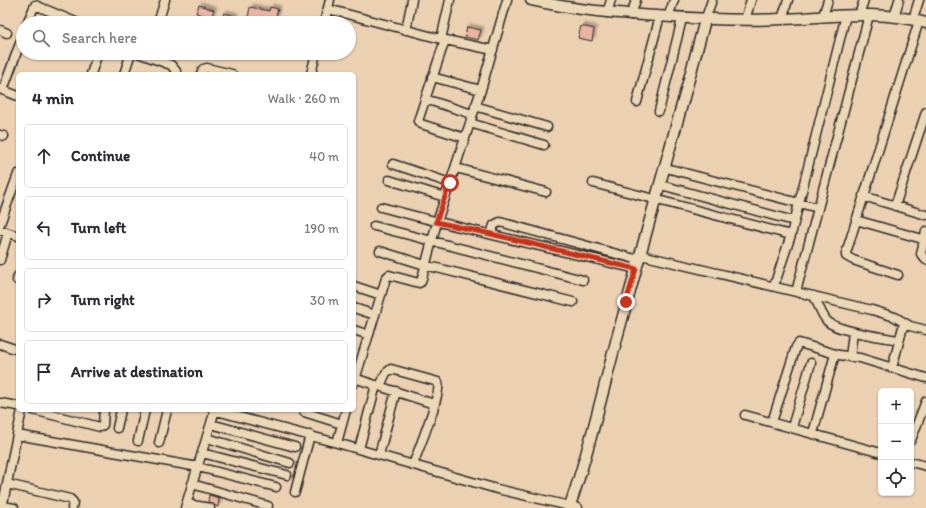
<!DOCTYPE html>
<meta charset="utf-8">
<style>
:root{--surface:#fff;--page:#f2f2f3;--text:#2b2b33;--muted:#7c7c81;--line:#e1e1e2}
body{margin:0;font-family:Itim,sans-serif;background:var(--page);color:var(--text)}
.controls{position:absolute;right:12px;bottom:12px;display:grid;overflow:hidden;border-radius:6px;box-shadow:0 1px 3px #0004}
.controls button{width:36px;height:36px;display:grid;place-items:center;padding:0;border:0;border-bottom:1px solid var(--line);background:var(--surface);color:var(--text);font:20px sans-serif}
.stop{position:absolute;width:12px;height:12px;margin:-9px;border:3px solid #c8321e;border-radius:50%;background:#fff}
.stop.end{background:#c8321e;border-color:#fff;box-shadow:0 1px 4px #0008}
.list{margin:0;padding:0;list-style:none}
h2{display:flex;justify-content:space-between;align-items:center;height:52px;margin:0;padding:0 16px;font-size:17px}
h2 small{font-size:13px;font-weight:400;color:var(--muted)}
.list li{display:grid;grid-template-columns:26px 1fr auto;gap:12px;align-items:center;box-sizing:border-box;height:64px;margin:0 8px 8px;padding:0 8px;border:1px solid var(--line);border-radius:6px}
.list b{display:block;font-size:15px;white-space:nowrap}
.list em{font-size:13px;font-style:normal;color:var(--muted)}
.icon{flex:none;width:22px;height:22px;fill:none;stroke:currentColor;stroke-width:2;stroke-linecap:round;stroke-linejoin:round}
.map{position:relative;flex:none;width:926px;height:508px;overflow:hidden}
.search{position:absolute;background:var(--surface);box-shadow:0 1px 3px #0004;left:16px;top:16px;width:340px;height:44px;display:flex;align-items:center;gap:10px;box-sizing:border-box;padding:0 14px;border-radius:22px;color:var(--muted);font-size:15px}
.panel{position:absolute;background:var(--surface);box-shadow:0 1px 3px #0004;left:16px;top:72px;width:340px;height:340px;border-radius:6px}
.map>svg:first-child{display:block}
.building{fill:#ebb3a1;stroke:#2b2b2b;filter:url(#shadow)}
.lines{fill:none;stroke-linecap:round;stroke-linejoin:round}
.minor-casing{stroke:#2b2b2b;stroke-width:11}
.tertiary-casing{stroke:#2b2b2b;stroke-width:13}
.minor{stroke:#ecd7b6;stroke-width:8}
.tertiary{stroke:#ecd7b6;stroke-width:10}
.route{stroke:#c8321e;stroke-width:5}
</style>
<div class="map">
<svg width="926" height="508" viewBox="0 0 926 508">
<defs>
<filter id="shadow"><feDropShadow dx="3" dy="-3" stdDeviation="1" flood-color="#0004"/></filter>
</defs>
<rect width="100%" height="100%" fill="#ecd0b2"/>
<filter id="ink" filterUnits="userSpaceOnUse"><feTurbulence type="fractalNoise" baseFrequency=".025" numOctaves="2"/><feDisplacementMap in="SourceGraphic" scale="8" xChannelSelector="R" yChannelSelector="G"/><feConvolveMatrix kernelMatrix="1 2 1 2 8 2 1 2 1" color-interpolation-filters="sRGB"/></filter>
<g filter="url(#ink)">
<path class="building" d="M199,5l15,5 -3,8 -15,-5z
M250,7l19,4 1,-4 8,2 -4,14h-27z
M224,13l11,3 -2,7 -12,-1z
M581,26l13,3 -2,12 -14,-3z
M467,27l14,3 -3,10 -13,-3z
M209,495l10,3 -1,9 -10,-5z"/>
<g class="lines">
<defs>
<path id="minor" d="M328,9l113,30 52,11
M607,13l4,-13
M631,15l5,-15
M859,15l5,-15
M823,16l5,-16
M668,17l6,-17
M894,17l5,-17
M782,19l6,-19
M913,19l6,-19
M705,20l7,-20
M745,20l6,-20
M27,23l8,-18 43,18
M158,23l7,-23
M324,23l6,-23
M0,30l7,3
M406,30l6,-30
M441,39l9,-39
M445,40l-27,81 3,3 44,14
M138,53l33,12 5,6v3
M91,74l7,-21
M124,74l7,-21
M201,74l2,-5 4,-1 25,6
M311,74l5,-21
M432,77l49,13
M0,89l18,7
M3,90l20,-55
M425,99l47,15
M637,102l23,-86
M475,106l72,21
M659,111l23,-92
M470,123l74,22
M0,135l4,1
M393,164l57,19
M456,168l90,24
M666,168l152,40
M389,180l56,17
M593,183l198,52
M661,185l133,36
M863,196l63,19
M895,206l31,-94
M381,207c84,23 170,41 255,62
M856,220l70,20
M0,224l18,-50
M374,226l209,54
M0,230l18,6
M926,231l-5,23 5,6
M491,234l3,-9 6,-3 139,38
M380,251l45,14 148,37
M641,255l231,55 23,7 15,9 16,4
M0,260l8,-27
M898,275l-45,-15 -7,-4v-3l73,-232
M17,280l1,-4
M354,286l27,9 -27,88
M774,286l17,-51 55,-220
M796,292l73,-277
M381,295l5,-17 3,-3 30,8 2,-1 16,-60 44,-132 26,-90
M814,296c4,8 7,18 13,25 11,11 56,16 72,19
M354,308l21,7
M354,330l15,5
M0,344l18,6
M850,357l3,-25
M892,368l12,-45
M354,378l80,26
M380,386l6,-13 5,-4 47,13c4,12 -20,68 -25,83
M0,403l18,3
M33,410l67,17 3,-2 1,-15
M213,410l124,33 160,46 81,19
M304,412l38,12
M745,415l136,38
M772,422l24,-75 3,-4 40,12 21,3 66,20
M211,424l84,23
M792,427l19,-64
M117,428l4,-18
M813,433l22,-79
M17,435l181,32 78,20
M207,438l83,25
M911,440l15,-39
M138,441l7,-31
M159,443l8,-33
M337,443l9,-33
M359,449l17,-64
M202,453l85,22
M379,455l17,-64
M911,462l15,4
M7,484l63,15 3,3 -1,6
M192,484l76,22
M295,492l15,-57
M187,504l23,4
M3,506l11,2
M2,508l20,-98
M185,508l30,-98"/>
<path id="tertiary" d="M531,0c42,10 83,13 126,16 42,3 83,5 124,3 49,-2 98,-10 145,4
M569,508c24,-67 38,-138 58,-206 26,-94 53,-188 78,-282"/>
</defs>
<use href="#minor" class="minor-casing"/>
<use href="#tertiary" class="tertiary-casing"/>
<use href="#minor" class="minor"/>
<use href="#tertiary" class="tertiary"/>
</g>
</g>
<g class="lines" filter="url(#ink)">
<path class="route" d="M450,183l-14,39 55,12 145,35 -10,33"/>
</g>
</svg>
<div class="controls">
<button>+</button>
<button>−</button>
<button><svg class="icon" aria-label="locate" viewBox="0 0 24 24"><circle cx="12" cy="12" r="6"/><path d="M12 2v4M12 18v4M2 12h4M18 12h4"/></svg></button>
</div>
<div class="stop" style="left:450px;top:183px"></div>
<div class="stop end" style="left:626px;top:302px"></div>
<div class="search"><svg class="icon" aria-label="search" viewBox="0 0 24 24"><circle cx="10" cy="10" r="6"/><path d="M15 15l6 6"/></svg>Search here</div>
<section class="panel">
<h2>4 min<small>Walk · 260 m</small></h2>
<ul class="list">
<li><svg class="icon" aria-label="ahead" viewBox="0 0 24 24"><path d="M12 20V5M6 11l6-6 6 6"/></svg><div><b>Continue</b></div><em>40 m</em></li>
<li><svg class="icon" aria-label="left" viewBox="0 0 24 24"><path d="M17 20v-9H6M10 6l-5 5 5 5"/></svg><div><b>Turn left</b></div><em>190 m</em></li>
<li><svg class="icon" aria-label="right" viewBox="0 0 24 24"><path d="M7 20v-9h11M14 6l5 5-5 5"/></svg><div><b>Turn right</b></div><em>30 m</em></li>
<li><svg class="icon" aria-label="arrive" viewBox="0 0 24 24"><path d="M6 21V4h12l-3 4 3 4H6"/></svg><div><b>Arrive at destination</b></div></li>
</ul>
</section>
</div>
